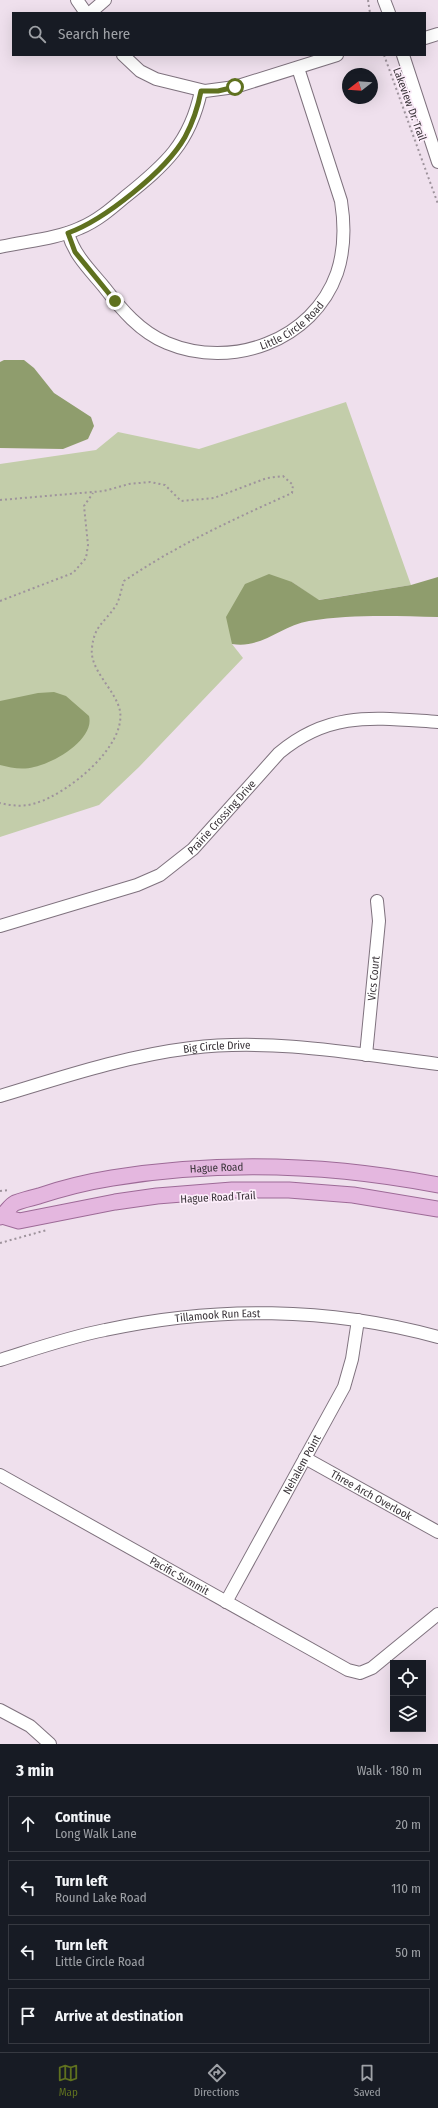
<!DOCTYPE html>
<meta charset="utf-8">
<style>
:root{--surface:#171b24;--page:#20242c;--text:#f1f3f6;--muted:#9ea1a6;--line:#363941;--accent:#5f711f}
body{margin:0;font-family:"Fira Sans Condensed",sans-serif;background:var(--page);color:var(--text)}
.controls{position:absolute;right:12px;bottom:12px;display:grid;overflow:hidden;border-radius:0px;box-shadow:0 4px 16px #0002}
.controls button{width:36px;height:36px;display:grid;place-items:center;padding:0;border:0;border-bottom:1px solid var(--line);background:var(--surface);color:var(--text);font:20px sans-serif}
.compass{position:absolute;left:342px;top:68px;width:36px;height:36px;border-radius:50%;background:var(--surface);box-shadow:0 4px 16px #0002;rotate:253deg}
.stop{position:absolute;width:12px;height:12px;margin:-9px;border:3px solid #5f711f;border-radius:50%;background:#fff}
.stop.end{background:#5f711f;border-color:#fff;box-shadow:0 1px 4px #0008}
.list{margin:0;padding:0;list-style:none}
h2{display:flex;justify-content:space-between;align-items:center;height:52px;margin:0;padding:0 16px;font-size:17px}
h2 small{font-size:13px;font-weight:400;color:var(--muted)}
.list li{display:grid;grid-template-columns:26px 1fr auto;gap:12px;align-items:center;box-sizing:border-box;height:56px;margin:0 8px 8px;padding:0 8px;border:1px solid var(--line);border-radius:0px}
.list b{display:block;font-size:15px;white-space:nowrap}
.list p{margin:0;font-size:13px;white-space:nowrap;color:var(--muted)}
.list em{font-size:13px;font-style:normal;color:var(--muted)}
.icon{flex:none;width:22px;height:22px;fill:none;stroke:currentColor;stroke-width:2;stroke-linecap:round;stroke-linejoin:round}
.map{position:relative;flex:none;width:438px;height:1744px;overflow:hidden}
.search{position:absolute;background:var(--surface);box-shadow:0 4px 16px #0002;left:12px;right:12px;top:12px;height:44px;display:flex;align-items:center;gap:10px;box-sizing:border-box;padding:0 14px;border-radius:0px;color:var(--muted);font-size:15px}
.sheet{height:308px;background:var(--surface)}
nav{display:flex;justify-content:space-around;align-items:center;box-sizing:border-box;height:56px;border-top:1px solid var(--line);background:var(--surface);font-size:11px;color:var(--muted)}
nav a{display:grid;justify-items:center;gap:2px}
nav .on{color:var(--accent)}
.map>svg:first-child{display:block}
.green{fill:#c3cdaa}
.water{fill:#8f9d6d}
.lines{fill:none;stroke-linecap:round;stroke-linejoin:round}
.minor-casing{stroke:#7f727e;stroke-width:14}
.major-casing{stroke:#9d6a97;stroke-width:17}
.path{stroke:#9e939c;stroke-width:2;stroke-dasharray:2 3;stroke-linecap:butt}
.minor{stroke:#fff;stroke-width:12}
.major{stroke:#e4b7df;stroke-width:15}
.route{stroke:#5f711f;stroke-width:5}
.labels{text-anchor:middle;stroke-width:3.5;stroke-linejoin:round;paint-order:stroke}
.street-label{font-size:11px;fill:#3a3439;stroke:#fcedfa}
</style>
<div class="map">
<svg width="438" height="1744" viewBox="0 0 438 1744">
<rect width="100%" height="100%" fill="#efe0ed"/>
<path class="green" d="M346,402l65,183 -93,15 -26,-18 -60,62 11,14 -104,109 -40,38 -99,32v-373l96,-14 22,-18 81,17z"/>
<path class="water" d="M4,360h20l10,8 20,25 37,24 3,9 -6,13 -25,10 -63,-1v-86z
M269,574l23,8 27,18 92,-15 27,-8v40c-42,-1 -87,-3 -129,4 -29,5 -47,28 -77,23l-6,-27 19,-33z
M54,692l12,4 23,20c6,23 -35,47 -55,51 -11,3 -23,1 -34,-2v-64l38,-8z"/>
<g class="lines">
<defs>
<g id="minor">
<path d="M77,0l9,13"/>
<path d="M384,0l5,13"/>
<path d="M90,13l15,-13"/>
<path d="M425,38l13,-4"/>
<path d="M123,55l17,16 16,8 49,12 30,-4 102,-32"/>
<path d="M403,55l35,107"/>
<path id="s1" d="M68,233c6,22 22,37 36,54 17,22 36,45 63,56 64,27 146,-2 170,-70 8,-24 8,-47 4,-72l-43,-133"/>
<path d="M0,247c26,-6 56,-8 80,-19 17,-7 31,-19 45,-31 40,-32 65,-54 76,-106"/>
<path id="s2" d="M0,926l137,-41 23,-10 33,-26 86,-96c51,-43 97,-35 159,-31"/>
<path id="s3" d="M366,1055l13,-134 -2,-20"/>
<path id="s4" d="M0,1096c63,-19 125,-40 191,-48 82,-10 166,6 247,16"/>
<path id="s5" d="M0,1360c35,-11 69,-23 105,-30 110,-24 224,-23 333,7"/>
<path id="s6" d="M305,1458l133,74"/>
<path id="s7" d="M0,1475l348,195 12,3 12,-5 66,-54"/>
<path id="s8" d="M226,1602l118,-215 8,-28 6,-39"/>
<path d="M0,1710l30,16 20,18"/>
</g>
<g id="major">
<path d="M2,1216l17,5 96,-19 42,-6 75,-6h57l64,5 85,14"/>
<path id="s9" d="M0,1217c6,-3 9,-11 15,-14 8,-3 16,-5 24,-7 24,-8 48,-14 73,-18 111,-18 217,-14 326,7"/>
</g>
</defs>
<use href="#minor" class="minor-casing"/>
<use href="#major" class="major-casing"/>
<path class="path" d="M368,0l2,13
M384,55l54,149
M0,500l104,-9 25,-7 21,-2 15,3 16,16 33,-3 53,-20 16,-2 10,9 -1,8c-58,26 -115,52 -168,88 -3,8 -4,19 -9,26 -11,16 -21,19 -23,41 -3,22 24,42 28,63 6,36 -53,83 -84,92 -11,4 -24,3 -36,0
M0,601l73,-28 13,-15 2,-13 -4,-39 9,-13
M0,1191l9,-1
M0,1243l47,-13"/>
<use href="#minor" class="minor"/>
<use href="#major" class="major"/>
</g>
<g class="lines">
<path class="route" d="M115,301l-40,-49 -7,-19c36,-13 98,-62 117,-96 8,-15 13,-30 16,-46h17l17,-4"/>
</g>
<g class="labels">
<g class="street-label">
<text transform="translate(410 104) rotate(70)" y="4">Lakeview Dr. Trail</text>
<text dy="4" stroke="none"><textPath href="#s1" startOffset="284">Little Circle Road</textPath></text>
<text dy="4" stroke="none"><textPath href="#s2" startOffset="253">Prairie Crossing Drive</textPath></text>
<text dy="4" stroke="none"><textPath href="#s3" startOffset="77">Vics Court</textPath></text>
<text dy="4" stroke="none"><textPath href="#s4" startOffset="223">Big Circle Drive</textPath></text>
<text dy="4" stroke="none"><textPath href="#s9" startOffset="226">Hague Road</textPath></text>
<text transform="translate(218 1197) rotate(-3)" y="4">Hague Road Trail</text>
<text dy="4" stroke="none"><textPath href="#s5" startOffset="223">Tillamook Run East</textPath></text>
<text dy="4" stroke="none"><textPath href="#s8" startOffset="157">Nehalem Point</textPath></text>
<text dy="4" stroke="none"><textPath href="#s6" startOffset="76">Three Arch Overlook</textPath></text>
<text dy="4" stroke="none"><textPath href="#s7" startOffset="206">Pacific Summit</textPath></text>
</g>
</g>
</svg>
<div class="controls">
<button><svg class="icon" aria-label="locate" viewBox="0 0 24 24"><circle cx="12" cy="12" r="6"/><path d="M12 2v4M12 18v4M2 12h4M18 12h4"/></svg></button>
<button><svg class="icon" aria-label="layers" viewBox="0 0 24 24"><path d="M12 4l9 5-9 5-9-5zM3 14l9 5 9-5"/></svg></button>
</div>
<svg class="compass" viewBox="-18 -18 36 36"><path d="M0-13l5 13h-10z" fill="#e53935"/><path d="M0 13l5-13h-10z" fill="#9ea1a6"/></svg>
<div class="stop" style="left:235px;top:87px"></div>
<div class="stop end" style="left:115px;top:301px"></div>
<div class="search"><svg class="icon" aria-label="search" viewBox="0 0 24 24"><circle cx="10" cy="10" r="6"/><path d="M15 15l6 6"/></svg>Search here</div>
</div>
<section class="sheet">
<h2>3 min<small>Walk · 180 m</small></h2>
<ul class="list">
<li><svg class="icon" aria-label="ahead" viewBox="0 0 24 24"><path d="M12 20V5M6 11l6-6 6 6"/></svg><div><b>Continue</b><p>Long Walk Lane</p></div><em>20 m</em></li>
<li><svg class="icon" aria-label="left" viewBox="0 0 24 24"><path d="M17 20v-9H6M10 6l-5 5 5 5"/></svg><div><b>Turn left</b><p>Round Lake Road</p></div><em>110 m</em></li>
<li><svg class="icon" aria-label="left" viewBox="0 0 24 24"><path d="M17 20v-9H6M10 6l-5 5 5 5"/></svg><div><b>Turn left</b><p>Little Circle Road</p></div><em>50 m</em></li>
<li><svg class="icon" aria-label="arrive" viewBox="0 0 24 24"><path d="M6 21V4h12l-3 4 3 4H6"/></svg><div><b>Arrive at destination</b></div></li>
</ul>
</section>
<nav>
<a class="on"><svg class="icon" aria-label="map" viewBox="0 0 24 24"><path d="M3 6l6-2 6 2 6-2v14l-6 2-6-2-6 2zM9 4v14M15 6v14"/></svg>Map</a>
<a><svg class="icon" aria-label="directions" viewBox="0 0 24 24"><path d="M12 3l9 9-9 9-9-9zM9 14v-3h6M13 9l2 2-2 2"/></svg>Directions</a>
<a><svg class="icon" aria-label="saved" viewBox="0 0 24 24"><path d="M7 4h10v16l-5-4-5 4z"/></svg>Saved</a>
</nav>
